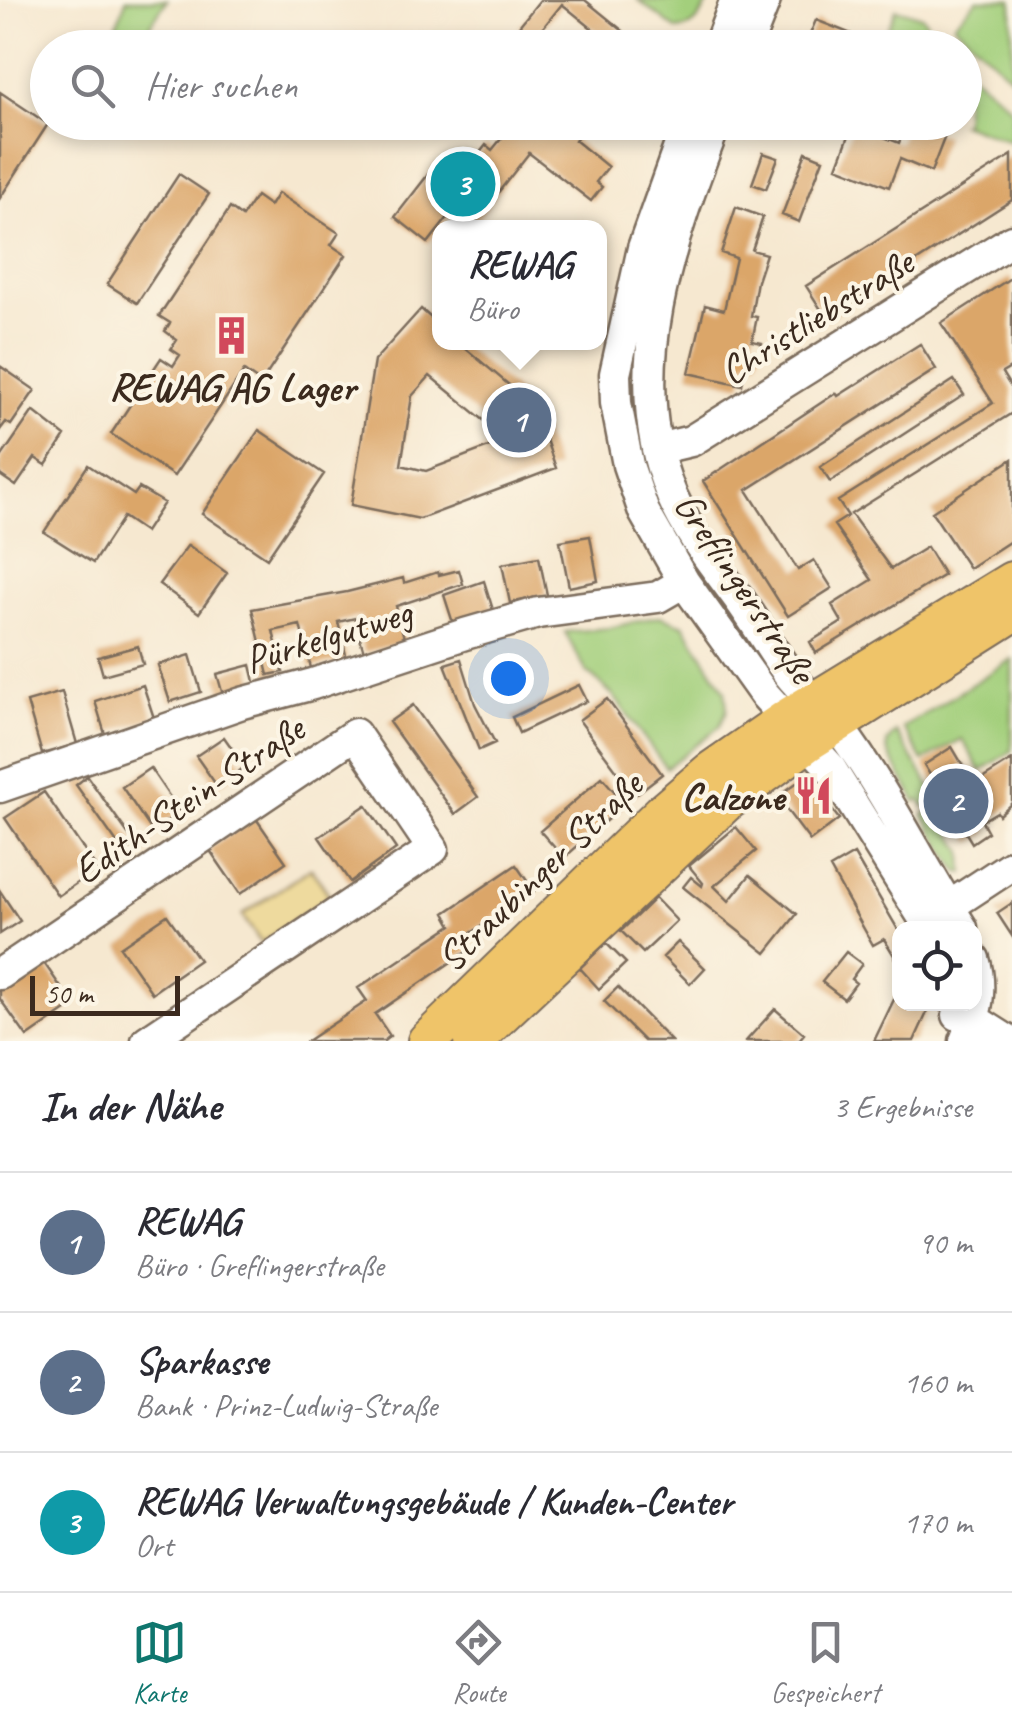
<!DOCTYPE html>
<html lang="de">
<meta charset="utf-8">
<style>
:root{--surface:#fff;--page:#f7f7f7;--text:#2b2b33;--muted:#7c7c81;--line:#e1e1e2;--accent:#0f766e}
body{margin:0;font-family:Caveat,sans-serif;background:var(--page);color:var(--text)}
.controls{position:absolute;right:30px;bottom:30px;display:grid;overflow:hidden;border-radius:20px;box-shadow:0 5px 15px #0003}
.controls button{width:90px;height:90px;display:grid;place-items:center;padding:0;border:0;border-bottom:2px solid var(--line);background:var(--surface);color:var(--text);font:50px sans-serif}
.scale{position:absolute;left:30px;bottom:25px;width:150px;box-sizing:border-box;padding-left:10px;border:5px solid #3b2a1e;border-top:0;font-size:28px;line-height:35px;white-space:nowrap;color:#3b2a1e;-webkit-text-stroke:8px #fcf5e5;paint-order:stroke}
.you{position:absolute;left:508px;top:678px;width:35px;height:35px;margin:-25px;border:8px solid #fff;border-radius:50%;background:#1a73e8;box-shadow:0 0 0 15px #1a73e833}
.badge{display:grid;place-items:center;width:65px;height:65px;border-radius:50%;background:var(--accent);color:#fff;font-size:32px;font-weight:700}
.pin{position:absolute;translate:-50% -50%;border:5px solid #fff;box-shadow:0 2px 10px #0006}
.popup{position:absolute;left:432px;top:220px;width:175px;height:130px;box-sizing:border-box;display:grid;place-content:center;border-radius:20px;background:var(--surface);filter:drop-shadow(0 2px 8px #0005);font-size:32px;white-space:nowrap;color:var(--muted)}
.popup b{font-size:38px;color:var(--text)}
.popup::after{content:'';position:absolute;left:50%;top:100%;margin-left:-20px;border:20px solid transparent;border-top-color:var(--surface)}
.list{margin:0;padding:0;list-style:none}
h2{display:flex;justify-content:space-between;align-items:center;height:130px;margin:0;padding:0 40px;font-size:42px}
h2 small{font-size:32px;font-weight:400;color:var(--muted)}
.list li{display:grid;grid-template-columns:65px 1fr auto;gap:30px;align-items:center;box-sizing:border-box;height:140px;padding:0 40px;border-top:2px solid var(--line)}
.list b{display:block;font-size:38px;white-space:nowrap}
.list p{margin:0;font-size:32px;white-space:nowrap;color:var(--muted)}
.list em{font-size:32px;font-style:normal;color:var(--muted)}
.icon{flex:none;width:55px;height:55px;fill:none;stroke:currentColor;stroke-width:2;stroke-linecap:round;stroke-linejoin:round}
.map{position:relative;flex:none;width:1012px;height:1041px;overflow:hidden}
.search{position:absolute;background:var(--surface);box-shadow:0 5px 15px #0003;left:30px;right:30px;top:30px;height:110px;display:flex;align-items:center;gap:25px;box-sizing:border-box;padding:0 35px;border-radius:55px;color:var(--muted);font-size:38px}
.sheet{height:550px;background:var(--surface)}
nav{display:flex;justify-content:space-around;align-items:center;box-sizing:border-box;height:140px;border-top:2px solid var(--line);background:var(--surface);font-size:28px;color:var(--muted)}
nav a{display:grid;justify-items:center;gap:5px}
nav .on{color:var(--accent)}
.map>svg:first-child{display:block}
.green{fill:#a3cf7c;stroke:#6f7c4d;stroke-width:2.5}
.sand{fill:#eeda9e;stroke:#94825e;stroke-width:2.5}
.building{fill:#dba669;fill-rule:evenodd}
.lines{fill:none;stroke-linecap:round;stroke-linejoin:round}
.minor-casing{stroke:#7c6c5c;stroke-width:35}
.major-casing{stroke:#7c6c5c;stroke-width:42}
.minor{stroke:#fff;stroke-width:30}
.major{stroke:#efc469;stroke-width:38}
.labels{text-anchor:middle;stroke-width:8;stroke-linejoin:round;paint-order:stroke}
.street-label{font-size:40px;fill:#3b2a1e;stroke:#fcf5e5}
.poi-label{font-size:40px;font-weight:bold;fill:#3b2a1e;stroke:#fcf5e5}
</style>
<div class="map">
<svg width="1012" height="1041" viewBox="0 0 1012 1041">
<rect width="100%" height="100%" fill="#fcf5e5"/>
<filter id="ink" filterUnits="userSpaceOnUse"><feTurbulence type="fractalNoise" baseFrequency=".01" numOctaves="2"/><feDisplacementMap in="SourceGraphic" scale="20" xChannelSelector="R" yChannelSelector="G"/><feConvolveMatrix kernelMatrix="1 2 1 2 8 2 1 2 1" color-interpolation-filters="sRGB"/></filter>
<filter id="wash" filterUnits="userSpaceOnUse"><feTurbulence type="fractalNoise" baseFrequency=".0048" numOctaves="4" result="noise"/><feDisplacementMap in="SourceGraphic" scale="40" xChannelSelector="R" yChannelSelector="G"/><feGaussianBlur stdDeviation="2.25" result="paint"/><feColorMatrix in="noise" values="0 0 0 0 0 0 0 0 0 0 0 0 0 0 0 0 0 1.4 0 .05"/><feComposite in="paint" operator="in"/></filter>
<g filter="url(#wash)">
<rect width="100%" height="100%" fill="#f6e8d0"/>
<path class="green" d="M126,0h41l-31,47h-28z
M638,0h72c-9,15 -14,29 -33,30z
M977,0h35v78l-58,-54z
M896,9l26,7 22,31h-64z
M965,68l43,37 4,7v30l-51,-19 3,-1z
M660,616l24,9 41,66 2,19 -7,16 -54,42 -53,-73 -27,-24 -21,-39 44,-4z
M1012,659v92l-31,20 -19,-32 -39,22 -20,-33z
M896,732l42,67 -14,8 -4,-7 -4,2 -29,-52v-8z
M941,804l15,25 -5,3 12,19 1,22 -6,-1 -35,-57z"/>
<path class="sand" d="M311,868l19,28 -69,47 -19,-28z"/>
<g id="blocks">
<path class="building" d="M540,0h45l59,48h-28l-54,-44 -28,35 -15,-13z
M816,20l38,15 -4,13h-49l3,-8 3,1z
M0,92l48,32 -48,74z
M523,122h66l-14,18 33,27 -12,15 6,5 -11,14 -62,-48 -57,73 -19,-15 -25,32 -33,-26 42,-54 22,16 27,-34 6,5 18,-22 5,5z
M761,122h33l-4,12z
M907,122l38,14 -14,36 -31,-13 -11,28 -52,-20 16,-42 46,18z
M806,152l17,7 -24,63 -17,-7z
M763,153l15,5 -12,31 -14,-5z
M1012,155v45l-185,119 -21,-33z
M179,174l30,20 -72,109 -30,-19z
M278,193l61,40 -8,12 15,10 -85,128 -17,-12 -70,105 -63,-42 50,-76 12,8 7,-11 -9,-6 6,-9 -12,-9 5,-8 -11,-7 71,-108 12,9 14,-21 14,10z
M736,207l27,10 -11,33 14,4 -9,27 -6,35 6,1 -5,24 10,2 -4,18 -11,-2 -5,26 -53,-12 16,-68 19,5 12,-52 -15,-5z
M1012,277v90l-10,6 10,16v24l-161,101 40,55 36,-22 17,28 -128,78 -6,-11 32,-20 -10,-17 40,-25 -38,-55 14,-9 -10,-15 155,-98 -52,-80z
M421,309l18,16v17h19l76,64 22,62 -136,51 -69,-14 23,-144zM430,376l56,46 8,23 -68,26 -25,-6 11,-69z
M920,344l16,25 -189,121 51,80 16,-10 18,28 -44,28 -85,-135 133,-88 2,3z
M0,366l35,24 -24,35 -5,-3 -6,8z
M954,380l10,15 -134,87 -10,-15z
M33,411l32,25 -19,29 -11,-7 -19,28 -16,-11v-16z
M259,430l65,44 -57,84 -65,-44z
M1012,459v81l-43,28 -37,-56z
M88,465l46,30 5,-7 25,15 -19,29 -22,-15 -30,46 -49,-31z
M590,536l8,45 -29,6 -9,-46z
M188,545l39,28 -28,40 -40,-29z
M539,557l8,38 -37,8 -8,-39z
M459,570l4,14 -67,22 9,36 -41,10 -8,-28 6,-2 -2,-5 -22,5 9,37 -36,9 -11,-43 -27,6 10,41 -15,3 -16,-66 95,-17 56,-14 1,5 34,-11 1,3z
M484,581l9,29 -40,13 -9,-28z
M138,646l5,18 -40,11 -5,-18z
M190,655l11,37 -31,10 -12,-37z
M461,659l14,45 20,39 -16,7 -34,-86z
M251,665l5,21 -33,9 -6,-21z
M143,685l11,33 -49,16 -10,-33z
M579,685l8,16 -68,32 -7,-16z
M62,692l15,52 -35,10 -15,-52z
M607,699l55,75 -27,21 -56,-75z
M413,705l65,92 -23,17 -66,-92z
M224,737l21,30 -28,19 -21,-30z
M952,747l22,37 38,-24v43l-13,12 -2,-3 -15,9 6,11 -16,11 -48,-78z
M150,768l30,44 -28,19 -30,-44z
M87,776l49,69 -12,8 -48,-68z
M806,776l33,43 -29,22 -33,-44z
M602,777l23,27 -61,54 -24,-27z
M44,792l53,77 -39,27 -53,-78z
M366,805l30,44 -46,33 -31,-45z
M255,817l31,45 -46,32 -31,-45z
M736,827l20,24 -42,35 15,15 21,-26 47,39 -31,39 -83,-66 8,-10 11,9 1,-3 -14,-17z
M854,854l46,79v32l-16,-26 -11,6 -43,-77z
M516,865l18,26 -72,48 7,11 -94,64 15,22 -6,5h-77l60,-40 -9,-13 94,-63 -7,-12z
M0,891l20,30 -20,13z
M655,898l22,23 -34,32 -22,-22z
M1012,903v33l-15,-23z
M167,915l32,45 -47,33 -32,-46z
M678,942l27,26 -15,16 -27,-27z
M606,943l20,20 -27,26 -19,-21z
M846,952l16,12 -11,15 5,4 -12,16 -22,-17z
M42,960l31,45 -46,32 -27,-38v-9z
M618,987l53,54h-27l-40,-40z
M900,987v17h31l-17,37h-40z
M775,1009l29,25 -6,7h-52z"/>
</g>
</g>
<g filter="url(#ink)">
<use href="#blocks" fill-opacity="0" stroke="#7c6c5c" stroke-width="2.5"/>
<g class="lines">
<defs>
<path id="minor" d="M718,48l18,-48
M746,48l19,-48
M688,122l-45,126 -28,126 1,29 12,62 16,47 40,70 80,112 65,72 101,162
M716,122c-45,116 -96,252 -44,374 16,36 38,64 61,95 20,26 36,55 55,82 15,20 36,35 51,55 47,63 81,135 123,200
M657,449l34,-8 321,-201
M0,787l242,-84 71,-19 152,-50 73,-21 120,-16 26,-15
M933,917l79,-52
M0,974l355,-240 78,115 -286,192
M958,1015l17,5 33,21
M965,1041c12,-28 18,-53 9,-82"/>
<path id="major" d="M427,1041l235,-228 49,-42 75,-52 226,-138
M473,1041l252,-238 83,-61 204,-129"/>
</defs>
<use href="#minor" class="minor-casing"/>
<use href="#major" class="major-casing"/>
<use href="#minor" class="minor"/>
<use href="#major" class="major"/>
</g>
</g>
<defs>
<symbol id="building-bare" viewBox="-9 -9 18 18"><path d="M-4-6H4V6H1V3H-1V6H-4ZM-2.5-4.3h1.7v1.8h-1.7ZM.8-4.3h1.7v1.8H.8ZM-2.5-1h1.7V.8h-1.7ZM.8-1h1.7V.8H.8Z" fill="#d1495b" stroke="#fcf5e5" stroke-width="2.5" paint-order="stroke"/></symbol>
<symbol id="restaurant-bare" viewBox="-9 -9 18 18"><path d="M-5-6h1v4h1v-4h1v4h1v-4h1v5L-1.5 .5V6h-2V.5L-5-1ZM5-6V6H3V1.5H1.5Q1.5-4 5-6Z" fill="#d1495b" stroke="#fcf5e5" stroke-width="2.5" paint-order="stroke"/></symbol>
</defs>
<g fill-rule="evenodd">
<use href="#building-bare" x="204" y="308" width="55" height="55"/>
<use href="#restaurant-bare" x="786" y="768" width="55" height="55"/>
</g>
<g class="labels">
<g class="street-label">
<text transform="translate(816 316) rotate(-32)" y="14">Christliebstraße</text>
<text transform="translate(746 587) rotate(56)" y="14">Greflingerstraße</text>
<text transform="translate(328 635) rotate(-17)" y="14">Pürkelgutweg</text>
<text transform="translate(188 799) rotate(-34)" y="14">Edith-Stein-Straße</text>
<text transform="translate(539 871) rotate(-44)" y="14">Straubinger Straße</text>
</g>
<g class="poi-label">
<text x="232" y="400">REWAG AG Lager</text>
<text x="784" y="810" text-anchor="end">Calzone</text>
</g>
</g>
</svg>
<div class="controls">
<button><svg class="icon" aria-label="locate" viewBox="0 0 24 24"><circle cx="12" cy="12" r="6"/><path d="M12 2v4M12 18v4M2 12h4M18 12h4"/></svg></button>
</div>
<div class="scale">50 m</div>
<div class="you"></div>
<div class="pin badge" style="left:519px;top:420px;background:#5c6f8a">1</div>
<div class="popup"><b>REWAG</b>Büro</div>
<div class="pin badge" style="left:956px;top:801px;background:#5c6f8a">2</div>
<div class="pin badge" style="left:463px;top:184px;background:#0f9aa8">3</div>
<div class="search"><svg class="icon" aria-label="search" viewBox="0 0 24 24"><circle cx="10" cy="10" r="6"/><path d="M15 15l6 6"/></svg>Hier suchen</div>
</div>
<section class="sheet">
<h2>In der Nähe<small>3 Ergebnisse</small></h2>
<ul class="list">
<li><span class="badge" style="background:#5c6f8a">1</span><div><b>REWAG</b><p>Büro · Greflingerstraße</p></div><em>90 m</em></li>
<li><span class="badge" style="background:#5c6f8a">2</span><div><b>Sparkasse</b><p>Bank · Prinz-Ludwig-Straße</p></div><em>160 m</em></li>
<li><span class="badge" style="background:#0f9aa8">3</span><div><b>REWAG Verwaltungsgebäude / Kunden-Center</b><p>Ort</p></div><em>170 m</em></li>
</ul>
</section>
<nav>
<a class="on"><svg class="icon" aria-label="map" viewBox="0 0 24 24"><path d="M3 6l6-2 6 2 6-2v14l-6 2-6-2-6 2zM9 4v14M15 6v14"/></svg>Karte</a>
<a><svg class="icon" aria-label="directions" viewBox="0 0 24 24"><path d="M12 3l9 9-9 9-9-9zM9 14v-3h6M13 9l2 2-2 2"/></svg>Route</a>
<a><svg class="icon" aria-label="saved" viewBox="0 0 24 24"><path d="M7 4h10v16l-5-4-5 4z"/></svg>Gespeichert</a>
</nav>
